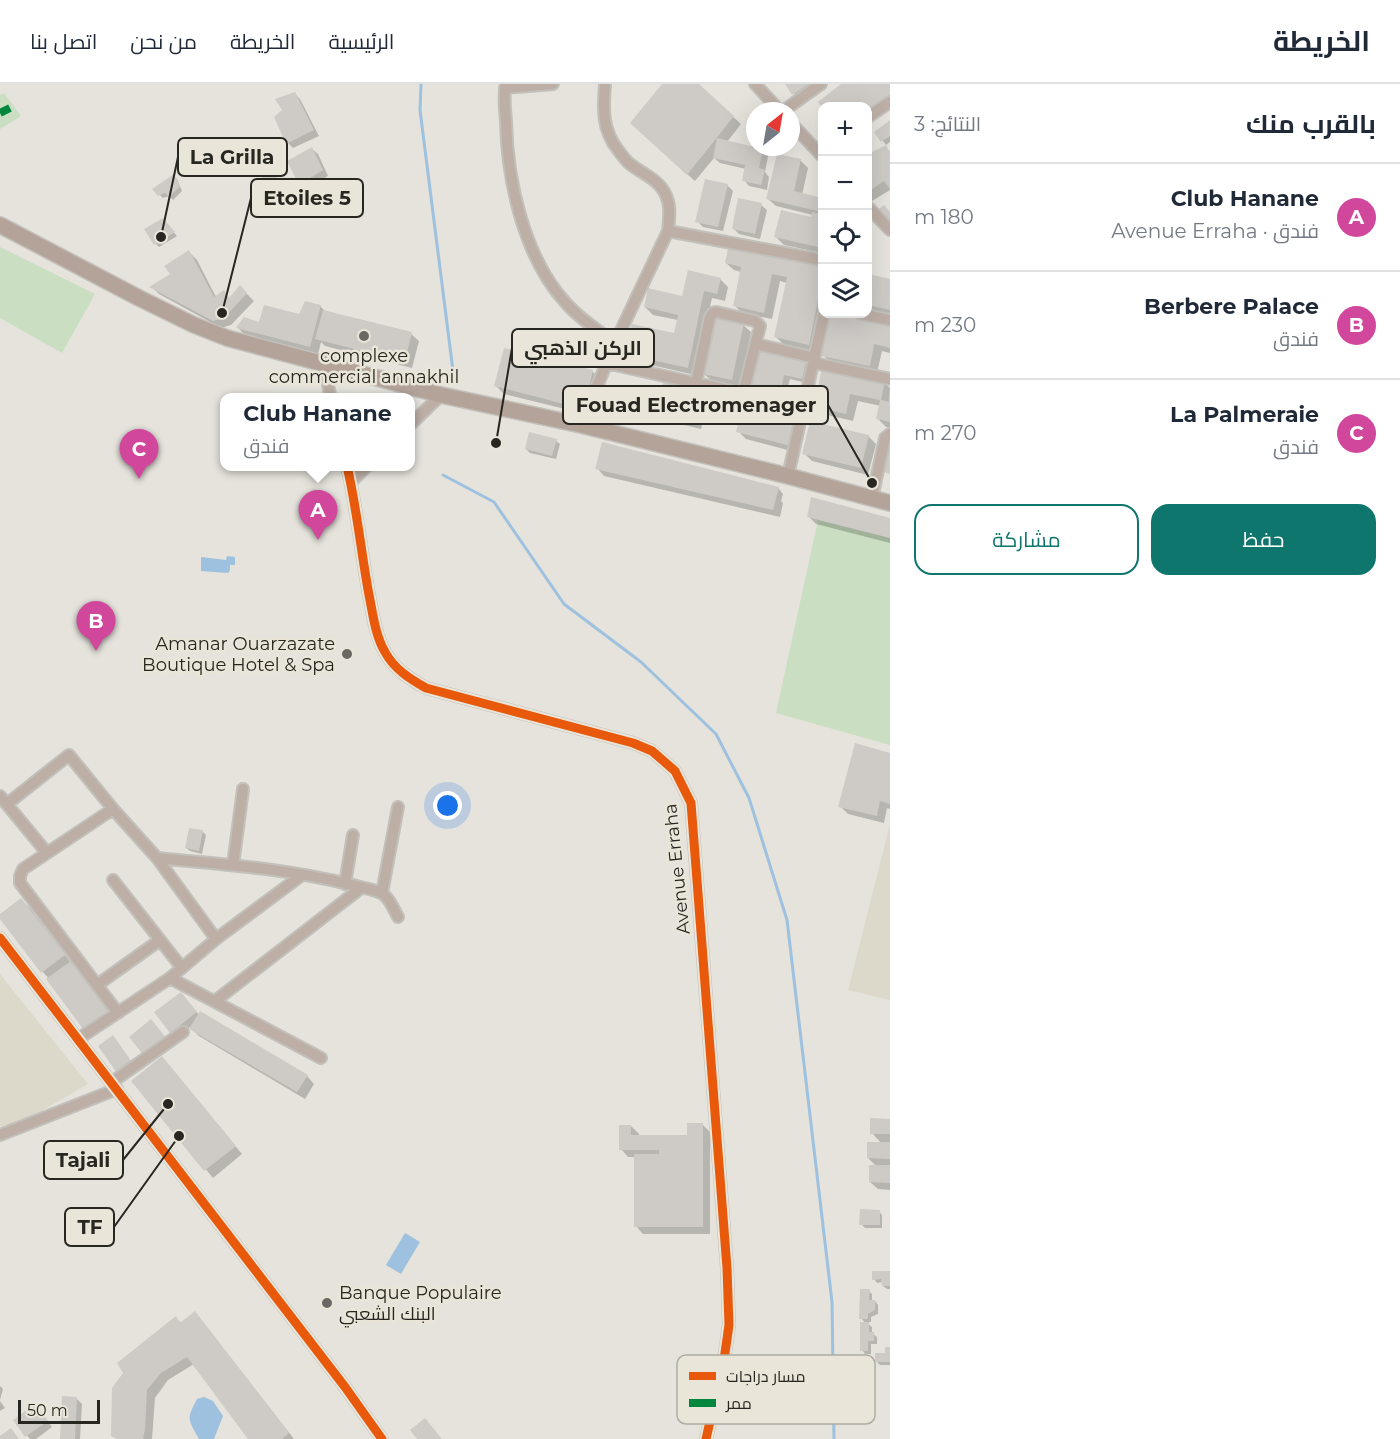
<!DOCTYPE html>
<html lang="ar">
<meta charset="utf-8">
<style>
:root{--surface:#fff;--page:#f2f2f3;--text:#1f2937;--muted:#747a83;--line:#e0e1e3;--accent:#0f766e}
body{margin:0;font-family:Montserrat,Cairo,sans-serif;background:var(--page);color:var(--text);direction:rtl}
.controls{position:absolute;right:18px;top:18px;display:grid;overflow:hidden;border-radius:12px;box-shadow:0 6px 24px #0002}
.controls button{width:54px;height:54px;display:grid;place-items:center;padding:0;border:0;border-bottom:2px solid var(--line);background:var(--surface);color:var(--text);font:30px sans-serif}
.compass{position:absolute;left:746px;top:18px;width:54px;height:54px;border-radius:50%;background:var(--surface);box-shadow:0 6px 24px #0002;rotate:31deg}
.scale{position:absolute;left:18px;bottom:15px;width:82px;box-sizing:border-box;padding-left:6px;border:3px solid #282621;border-top:0;font-size:16px;line-height:21px;white-space:nowrap;color:#282621;-webkit-text-stroke:4px #e9e5d8;paint-order:stroke}
.you{position:absolute;left:448px;top:722px;width:21px;height:21px;margin:-15px;border:4px solid #fff;border-radius:50%;background:#1a73e8;box-shadow:0 0 0 9px #1a73e833}
.badge{display:grid;place-items:center;width:39px;height:39px;border-radius:50%;background:var(--accent);color:#fff;font-size:20px;font-weight:700}
.pin{position:absolute;translate:-50% -50px;filter:drop-shadow(0 2px 3px #0008)}
.pin::after{content:'';position:absolute;top:32px;width:21px;height:18px;background:inherit;clip-path:polygon(0 0,100% 0,50% 100%)}
.popup{position:absolute;left:220px;top:309px;width:195px;height:78px;box-sizing:border-box;display:grid;place-content:center;border-radius:12px;background:var(--surface);filter:drop-shadow(0 2px 4px #0005);font-size:20px;white-space:nowrap;color:var(--muted)}
.popup b{font-size:22px;color:var(--text)}
.popup::after{content:'';position:absolute;left:50%;top:100%;margin-left:-12px;border:12px solid transparent;border-top-color:var(--surface)}
.list{margin:0;padding:0;list-style:none}
h2{display:flex;justify-content:space-between;align-items:center;height:78px;margin:0;padding:0 24px;font-size:26px}
h2 small{font-size:20px;font-weight:400;color:var(--muted)}
.list li{display:grid;grid-template-columns:39px 1fr auto;gap:18px;align-items:center;box-sizing:border-box;height:108px;padding:0 24px;border-top:2px solid var(--line)}
.list b{display:block;font-size:22px;white-space:nowrap}
.list p{margin:0;font-size:20px;white-space:nowrap;color:var(--muted)}
.list em{font-size:20px;font-style:normal;color:var(--muted)}
.actions{display:flex;gap:12px;padding:18px 24px}
.actions a{flex:1;padding:14px 0;border:2px solid var(--accent);border-radius:18px;text-align:center;font-size:21px;color:var(--accent)}
.actions .main{background:var(--accent);color:#fff}
.icon{flex:none;width:33px;height:33px;fill:none;stroke:currentColor;stroke-width:2;stroke-linecap:round;stroke-linejoin:round}
.map{position:relative;flex:none;width:890px;height:1355px;overflow:hidden;direction:ltr}
header{display:flex;align-items:center;gap:36px;box-sizing:border-box;height:84px;padding:0 30px;background:var(--surface);border-bottom:2px solid var(--line)}
header strong{font-size:28px}
nav{display:flex;gap:33px;margin-inline-start:auto;font-size:21px}
main{display:flex}
aside{flex:1;background:var(--surface)}
.map>svg:first-child{display:block}
.built{fill:#dcd9cb}
.green{fill:#cadfc2}
.water{fill:#9ec1df}
.shadow{fill:#0003}
.lines{fill:none;stroke-linecap:round;stroke-linejoin:round}
.stream{stroke:#9ec1df;stroke-width:3}
.building{fill:#cecbc7}
.minor-casing{stroke:#c2c0bb;stroke-width:14}
.secondary-casing{stroke:#c2c0bb;stroke-width:18}
.minor{stroke:#bdafa6;stroke-width:10}
.secondary{stroke:#b4a399;stroke-width:15}
.quiet{stroke:#00873e;stroke-width:8;stroke-dasharray:15 8;stroke-linecap:butt}
.cycleway-casing{stroke:#e9e5d8;stroke-width:13}
.cycleway{stroke:#e8590c;stroke-width:9}
.poi-dot{fill:#6a6862;stroke:#e9e5d8;stroke-width:2}
.labels{text-anchor:middle;stroke-width:5;stroke-linejoin:round;paint-order:stroke}
.poi-label{font-size:18px;fill:#282621;stroke:#e9e5d8}
.street-label{font-size:18px;fill:#282621;stroke:#e9e5d8}
.key{fill:#e9e5d8;stroke:#afaca1;stroke-width:1.5}
.key-label{font-size:16px;fill:#282621}
.leader{fill:none;stroke:#282621;stroke-width:2}
.callout-dot{fill:#282621;stroke:#e9e5d8;stroke-width:2}
.callout{fill:#e9e5d8;stroke:#282621;stroke-width:2}
.callout-label{font-size:20px;text-anchor:middle;font-weight:bold;fill:#282621}
</style>
<header>
<strong>الخريطة</strong>
<nav><a>الرئيسية</a><a>الخريطة</a><a>من نحن</a><a>اتصل بنا</a></nav>
</header>
<main>
<aside>
<h2>بالقرب منك<small>النتائج: 3</small></h2>
<ul class="list">
<li><span class="badge" style="background:#d1479c">A</span><div><b>Club Hanane</b><p>فندق · Avenue Erraha</p></div><em>180 m</em></li>
<li><span class="badge" style="background:#d1479c">B</span><div><b>Berbere Palace</b><p>فندق</p></div><em>230 m</em></li>
<li><span class="badge" style="background:#d1479c">C</span><div><b>La Palmeraie</b><p>فندق</p></div><em>270 m</em></li>
</ul>
<div class="actions"><a class="main">حفظ</a><a>مشاركة</a></div>
</aside>
<div class="map">
<svg width="890" height="1355" viewBox="0 0 890 1355">
<rect width="100%" height="100%" fill="#e5e3dc"/>
<path class="built" d="M889,744h1v172l-42,-10z
M0,890l88,110 -74,43 -14,-1z"/>
<path class="green" d="M4,9l17,23 -21,13v-34z
M0,163l95,47 -33,59 -62,-35z
M818,436l72,18v207l-114,-32z"/>
<path class="water" d="M227,472l8,1v8h-5v5l-2,3 -27,-2v-14l25,3z
M405,1149l15,9 -19,32 -15,-9z
M204,1313l9,4 10,15 -9,23h-15c-11,-20 -13,-19 -2,-40z"/>
<path class="shadow" d="M664,0h33l44,40 -14,18 36,8 5,6 -3,16 4,5 -2,13 -18,-4 -5,-6 2,-11 -26,-6 -6,-5 -19,23 -56,-50z
M786,0h42l-27,17z
M844,0h46v24l-22,16v-18h-45l-3,-4z
M295,10l5,5 19,37 -26,12 -5,-5 -4,-33z
M890,38v20l-4,3 -10,-13z
M885,63l5,5v38l-18,11 -4,-5v-40z
M312,65l6,5 10,22 -22,13 -6,-5z
M800,76l8,8 -6,27 20,4v54l-38,-8 -8,-8 36,-18 1,-4 -37,-9 -8,-7z
M270,86l23,31v10l-26,-3 -6,-6z
M173,92l4,3 5,12 -9,9 -4,-4 -6,2 -9,-8z
M727,101l6,6 -10,40 -20,-4 -6,-6z
M761,121l6,5 -7,29 -21,-5 -6,-6z
M163,136l14,16 -18,11 -3,-3z
M730,162l92,19v49l-6,37 -32,-6 -8,-8 11,-54 -7,-2 -8,38 -30,-6 -8,-8 7,-33 -7,-2 -8,-7z
M189,168l8,8 19,37 7,-5 7,7 10,-12 14,14 -23,24 -10,3 -62,-34 -7,-7 20,-13z
M868,191l22,6v34l-22,-5z
M720,195l8,8 -3,14 -13,-3 -17,77 -61,-14 -7,-8 48,-18 3,-15 -25,-5 -8,-8 38,-9z
M320,222l6,6 85,22 8,7 -7,27 -87,-22 -4,-4 -3,12 -72,-18 -8,-8 62,-12z
M832,230h7l51,11v28l-8,-2 -5,22 -46,-10 -8,-8z
M743,241l8,7 -11,55 -28,-6 -8,-7z
M805,279l6,5 -4,15 -17,-4 -5,19 -27,-6 -6,-5z
M824,285l60,13 6,6 -1,16h1v24l-4,-1 -8,-8 3,-13 -23,-5 -5,20 -30,-7 -8,-8z
M592,287l8,8 -6,24 -17,9 -73,-18 -8,-8z
M705,305l5,6 -9,34 -38,-9 -6,-6z
M799,328l8,7 -8,34 -53,-14 -8,-8z
M868,352l8,8 -8,31 -56,-14 -8,-8z
M556,357l4,3 -4,15 -26,-6 -4,-4z
M597,384l181,20 5,6 -2,7 2,2 -3,14 -176,-41z
M808,432l82,3v24l-74,-19z
M890,670v55l-3,-1 -3,15 -36,-9 -8,-8z
M203,748l3,3 -4,19 -12,-3 -4,-3z
M21,816l8,7 43,57 7,7 35,49 -22,16 -8,-7 -35,-50 -6,-7 -43,-56z
M186,915l13,16 108,61 7,8 -9,15 -106,-63 -9,-9 -13,10 -21,-24z
M162,974l80,96 -29,24 -80,-97z
M890,1036v70l-12,-1 -8,-7 7,-15 -9,-9 14,-14 -10,-11z
M702,1040l8,8v102h-67l-7,-8 -1,-69h-7l-7,-8 10,-23 8,8v3h49z
M879,1127l3,4v13h-17l-4,-4z
M890,1188v17h-3l-4,-3v-4l-6,1 -3,-4z
M869,1207l3,3v7h3l3,4v9l-7,3v5h-5l6,5v6l5,4v7h-6v10h-6l-3,-4 4,-26 -5,-6z
M176,1234l6,6 20,-3 92,118h-45l-55,-75 -26,16 -13,18 -3,41h-35z
M890,1265v16h-10l-3,-3 10,-7z
M0,1302l3,3 -3,11z
M76,1314l6,6 -2,35h-18z
M0,1317l5,7 -5,3z
M41,1328l11,15 -16,12h-6l-15,-18z"/>
<g class="lines">
<path class="stream" d="M421,0l-1,26 33,261
M443,391l51,27 70,102 77,58 75,72 33,64 38,122 45,382 2,137"/>
</g>
<path class="building" d="M662,0h37l35,32 -47,59 -57,-52z
M785,0h24l-17,11z
M841,0h49v12l-22,15v-5h-31v-1l-2,1h-14l-3,-4z
M295,8l19,38 -28,14 -12,-27 8,-7 -7,-11z
M890,36v16l-9,6 -7,-10z
M717,54l46,11 -4,19 6,2 -4,15 -19,-4 3,-16 -32,-7z
M886,61l4,8v36l-6,-8 -16,11v-38z
M312,63l11,23 -24,15 -12,-24z
M777,70l24,5 -7,32 28,7v14l-56,-13z
M270,84l18,26v12l-29,-3 3,-29z
M174,90l6,12 -11,11 -4,-4 -7,3 -6,-7z
M705,95l23,5 -10,43 -23,-5z
M738,114l24,5 -7,31 -23,-5z
M884,121l6,7v13l-15,-13z
M781,126l30,7 1,-5 10,2v34l-48,-11z
M163,134l12,14 -21,13 -10,-16z
M729,160l93,20v15l-13,66 -35,-8 13,-60 -15,-3 -8,39 -31,-7 8,-39 -16,-4z
M189,166l25,47 10,-7 5,8 11,-13 7,8 -23,25 -11,3 -64,-34 21,-13 -6,-8z
M688,186l33,8 -4,16 -13,-3 -16,77 -63,-14 7,-30 42,9 4,-18 -34,-8 4,-19 34,8z
M868,190l22,5v31l-22,-5z
M305,217l16,4 -11,42 -74,-19 8,-11 15,5 5,-17 35,9z
M323,226l89,22 -7,30 -90,-23z
M831,230h15l44,9v25l-16,-4 -4,22 -49,-10z
M715,233l29,6 -12,57 -29,-6z
M504,264l89,22 -6,26 -19,9 -74,-19z
M759,266l47,11 -4,18 -18,-4 -4,19 -29,-7z
M822,283l63,14 -4,19 9,2v20l-14,-3 4,-19 -30,-6 -4,20 -32,-7z
M665,293l40,11 -9,37 -40,-11z
M745,312l55,14 -9,36 -55,-14z
M810,337l59,14 -8,33 -59,-14z
M529,348l28,7 -5,17 -27,-7z
M602,358l177,45 -6,23 -178,-41z
M889,362h1v28l-7,-2z
M811,413l79,21v20l-83,-21z
M855,659l35,10v51l-10,-3 -3,15 -39,-9z
M189,744l14,2 -4,21 -14,-3z
M21,814l44,57 -24,18 -41,-54v-5z
M71,877l37,51 -25,17 -37,-50z
M181,908l16,20 -27,21 -16,-21z
M200,927l108,64 -11,17 -108,-63z
M151,935l16,20 -22,18 -16,-20z
M113,951l19,27 -15,11 -19,-27z
M162,972l74,90 -32,25 -73,-90z
M870,1034l20,1v15h-20z
M687,1039h16v104h-69v-73h25v-4h-40v-25h12v10h56z
M867,1058h23v17l-23,-1z
M869,1081h21v18l-21,-1z
M860,1125l20,1v15h-21z
M872,1187h18v15h-8l-1,-7 -9,1z
M860,1205h10l-1,11h6v10l-7,4v5h-9z
M195,1227l94,122 -7,6h-34l-61,-82 -26,16 -14,17 -2,40 -2,8 1,1h-28l-5,-3 1,-48 11,-15 -6,-10 59,-47 4,7z
M860,1238h9v10h5v9h-6v10h-8z
M885,1263h5v15h-15v-9h10z
M62,1312l15,1 -2,42h-15z
M35,1320l13,17 -23,16 -12,-17z
M425,1334l17,21h-25l-7,-9z
M11,1344l8,11h-19v-3z"/>
<g class="lines">
<defs>
<path id="minor" d="M506,0c-3,12 -1,25 0,37 1,59 18,136 59,181 14,16 32,28 50,41
M755,0l25,27
M505,4l48,-4
M783,27l38,-27
M868,33l22,-15
M791,39l31,33
M868,123l22,23
M668,147l154,29
M861,230l29,6
M756,260l59,14
M606,279l198,44
M814,279l76,16
M323,280l8,34
M696,299l14,-66 3,-4 3,-1 39,9 5,5 -17,68
M411,340l30,-29
M581,341l34,-82 53,-112c1,-11 3,-23 -1,-33 -6,-18 -23,-23 -37,-34 -4,-3 -8,-9 -12,-14 -16,-20 -15,-42 -13,-66
M347,382c10,43 14,86 22,129 4,19 6,40 16,57 9,17 25,27 41,36l207,55 19,8 23,20 16,32 36,465 2,57 -5,35 -18,79
M788,392l36,-162
M351,398l16,-16
M872,414l13,-60 5,-4
M0,712l47,57
M7,720l62,-49 44,54 44,49 59,81
M113,725l-90,60 -3,7v7l98,130
M157,774c65,6 132,11 195,27 9,3 24,4 31,9 7,5 11,16 15,23
M233,781l10,-76
M113,796l69,88
M345,800l8,-49
M382,809l16,-86
M0,854l345,449 37,52
M170,894l151,80
M97,901l63,-45
M215,917l146,-113
M78,955l92,-61 46,-39 86,-64
M112,998l71,-50
M0,1051l117,-46"/>
<path id="secondary" d="M0,141l139,73 55,27 33,13 214,57 140,30 207,51 102,27"/>
</defs>
<use href="#minor" class="minor-casing"/>
<use href="#secondary" class="secondary-casing"/>
<use href="#minor" class="minor"/>
<use href="#secondary" class="secondary"/>
<path class="quiet" d="M0,29l10,-5"/>
<defs>
<path id="cycleway" d="M347,382c10,43 14,86 22,129 4,19 6,40 16,57 9,17 25,27 41,36l207,55 19,8 23,20 16,32 36,465 2,57 -5,35 -18,79
M0,854l345,449 37,52"/>
</defs>
<use href="#cycleway" class="cycleway-casing"/>
<use href="#cycleway" class="cycleway"/>
</g>
<g class="poi-dot">
<circle cx="364" cy="252" r="6"/>
<circle cx="347" cy="570" r="6"/>
<circle cx="327" cy="1219" r="6"/>
</g>
<g class="labels">
<g class="poi-label">
<text x="364" y="278">complexe<tspan x="364" dy="21">commercial annakhil</tspan></text>
<text x="335" y="566" text-anchor="end">Amanar Ouarzazate<tspan x="335" dy="21">Boutique Hotel &amp; Spa</tspan></text>
<text x="339" y="1215" text-anchor="start">Banque Populaire<tspan x="339" dy="21">البنك الشعبي</tspan></text>
</g>
<g class="street-label">
<text transform="translate(677 785) rotate(-96)" y="6">Avenue Erraha</text>
</g>
</g>
<rect x="677" y="1271" width="198" height="69" rx="9" class="key"/>
<rect x="689" y="1288" width="27" height="8" fill="#e8590c"/>
<rect x="689" y="1315" width="27" height="8" fill="#00873e"/>
<g class="key-label">
<text x="726" y="1298">مسار دراجات</text>
<text x="726" y="1325">ممر</text>
</g>
<path class="leader" d="M161 153L178 73M222 229L251 114M496 359L512 264M872 399L828 321M168 1020L123 1076M179 1052L114 1143"/>
<g class="callout-dot">
<circle cx="161" cy="153" r="6"/>
<circle cx="222" cy="229" r="6"/>
<circle cx="496" cy="359" r="6"/>
<circle cx="872" cy="399" r="6"/>
<circle cx="168" cy="1020" r="6"/>
<circle cx="179" cy="1052" r="6"/>
</g>
<g class="callout">
<rect x="178" y="54" width="109" height="38" rx="6"/>
<rect x="251" y="95" width="112" height="38" rx="6"/>
<rect x="512" y="245" width="142" height="38" rx="6"/>
<rect x="563" y="302" width="265" height="38" rx="6"/>
<rect x="44" y="1057" width="79" height="38" rx="6"/>
<rect x="65" y="1124" width="49" height="38" rx="6"/>
</g>
<g class="callout-label">
<text x="232" y="80">La Grilla</text>
<text x="307" y="121">Etoiles 5</text>
<text x="583" y="271">الركن الذهبي</text>
<text x="696" y="328">Fouad Electromenager</text>
<text x="83" y="1083">Tajali</text>
<text x="90" y="1150">TF</text>
</g>
</svg>
<div class="controls">
<button>+</button>
<button>−</button>
<button><svg class="icon" aria-label="locate" viewBox="0 0 24 24"><circle cx="12" cy="12" r="6"/><path d="M12 2v4M12 18v4M2 12h4M18 12h4"/></svg></button>
<button><svg class="icon" aria-label="layers" viewBox="0 0 24 24"><path d="M12 4l9 5-9 5-9-5zM3 14l9 5 9-5"/></svg></button>
</div>
<svg class="compass" viewBox="-18 -18 36 36"><path d="M0-13l5 13h-10z" fill="#e53935"/><path d="M0 13l5-13h-10z" fill="#747a83"/></svg>
<div class="scale">50 m</div>
<div class="you"></div>
<div class="pin badge" style="left:318px;top:456px;background:#d1479c">A</div>
<div class="popup"><b>Club Hanane</b>فندق</div>
<div class="pin badge" style="left:96px;top:567px;background:#d1479c">B</div>
<div class="pin badge" style="left:139px;top:395px;background:#d1479c">C</div>
</div>
</main>
